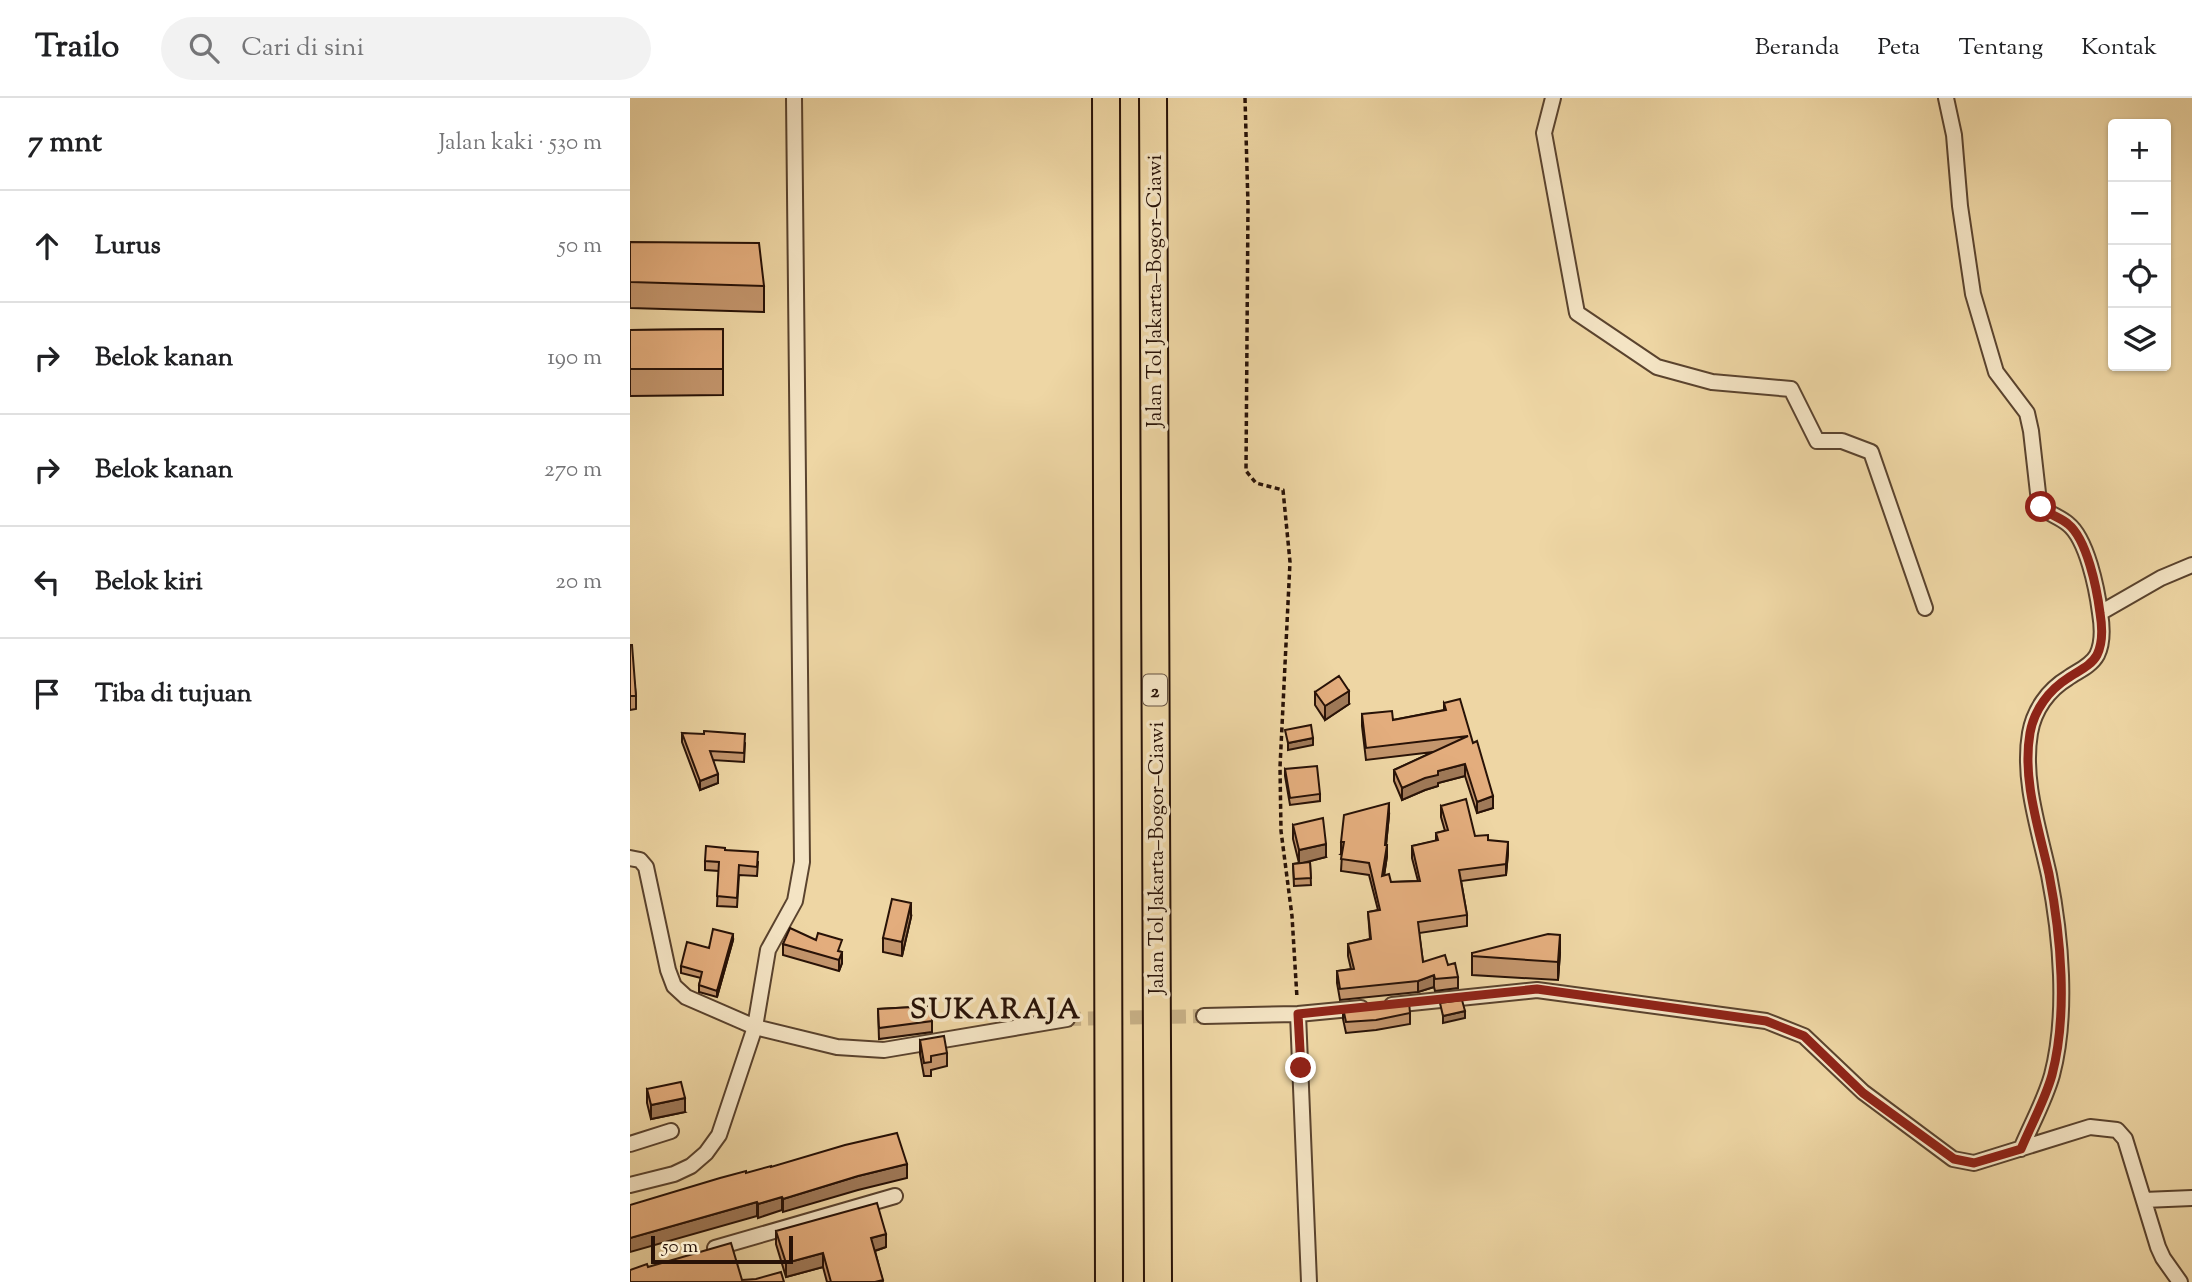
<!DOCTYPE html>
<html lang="id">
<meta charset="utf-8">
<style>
:root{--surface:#fff;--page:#f2f2f2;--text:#202124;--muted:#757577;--line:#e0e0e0}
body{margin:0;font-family:"Sorts Mill Goudy",serif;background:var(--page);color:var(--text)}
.controls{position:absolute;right:21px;top:21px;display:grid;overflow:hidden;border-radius:7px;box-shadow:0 2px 5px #0004}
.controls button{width:63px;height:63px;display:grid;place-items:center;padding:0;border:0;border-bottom:2px solid var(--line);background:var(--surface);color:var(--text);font:35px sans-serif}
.scale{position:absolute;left:21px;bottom:18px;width:142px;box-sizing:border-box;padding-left:7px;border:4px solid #281207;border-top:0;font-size:19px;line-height:24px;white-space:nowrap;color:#281207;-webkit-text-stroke:5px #f4e4c4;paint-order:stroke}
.stop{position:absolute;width:21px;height:21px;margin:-16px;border:5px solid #8f2418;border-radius:50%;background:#fff}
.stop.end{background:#8f2418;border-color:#fff;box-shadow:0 2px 7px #0008}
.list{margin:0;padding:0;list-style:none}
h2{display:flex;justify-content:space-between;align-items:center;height:91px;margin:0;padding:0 28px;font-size:30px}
h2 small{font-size:23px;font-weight:400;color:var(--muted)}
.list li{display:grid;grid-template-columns:46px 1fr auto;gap:21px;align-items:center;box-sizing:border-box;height:112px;padding:0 28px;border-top:2px solid var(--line)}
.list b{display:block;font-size:26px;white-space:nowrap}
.list em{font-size:23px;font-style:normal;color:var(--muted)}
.icon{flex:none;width:38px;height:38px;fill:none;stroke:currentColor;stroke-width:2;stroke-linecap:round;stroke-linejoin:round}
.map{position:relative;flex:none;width:1562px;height:1184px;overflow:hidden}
header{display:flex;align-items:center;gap:42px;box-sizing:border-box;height:98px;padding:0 35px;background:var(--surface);border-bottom:2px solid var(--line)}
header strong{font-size:33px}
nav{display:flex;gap:38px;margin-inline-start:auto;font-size:24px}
.search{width:490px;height:63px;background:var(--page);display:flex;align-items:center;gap:18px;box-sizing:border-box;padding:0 24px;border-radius:38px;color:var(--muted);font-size:26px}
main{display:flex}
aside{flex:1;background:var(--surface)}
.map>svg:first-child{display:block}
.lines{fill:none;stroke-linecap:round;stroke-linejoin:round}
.street-tunnel{stroke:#c6af85;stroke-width:14;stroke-dasharray:14 7;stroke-linecap:butt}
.street-casing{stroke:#5a432e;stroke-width:18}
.highway-casing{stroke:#281207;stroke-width:30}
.path{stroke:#281207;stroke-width:3.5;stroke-dasharray:5 3.5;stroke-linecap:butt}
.street{stroke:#f4e4c4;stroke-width:14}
.highway{stroke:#eed6a4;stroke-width:26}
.wall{fill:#c3956c;stroke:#281207;stroke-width:2}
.shaded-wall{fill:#9f7958;stroke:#281207;stroke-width:2}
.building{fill:#e3ad7d;stroke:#281207;stroke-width:2}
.route{stroke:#8f2418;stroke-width:9}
.labels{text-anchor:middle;stroke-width:7;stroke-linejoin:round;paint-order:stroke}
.shield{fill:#f4e4c4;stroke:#655140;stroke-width:2}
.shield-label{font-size:19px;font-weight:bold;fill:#281207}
.street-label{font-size:21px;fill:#281207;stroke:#f4e4c4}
.district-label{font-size:28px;font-weight:bold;letter-spacing:2px;fill:#281207;stroke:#f4e4c4}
</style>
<header>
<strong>Trailo</strong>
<div class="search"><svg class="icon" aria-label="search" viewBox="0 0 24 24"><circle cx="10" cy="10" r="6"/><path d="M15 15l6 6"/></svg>Cari di sini</div>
<nav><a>Beranda</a><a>Peta</a><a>Tentang</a><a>Kontak</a></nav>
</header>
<main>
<aside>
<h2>7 mnt<small>Jalan kaki · 530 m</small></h2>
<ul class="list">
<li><svg class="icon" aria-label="ahead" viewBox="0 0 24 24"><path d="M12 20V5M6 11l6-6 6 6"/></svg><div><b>Lurus</b></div><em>50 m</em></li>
<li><svg class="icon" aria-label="right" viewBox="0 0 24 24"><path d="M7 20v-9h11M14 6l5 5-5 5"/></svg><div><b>Belok kanan</b></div><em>190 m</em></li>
<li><svg class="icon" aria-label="right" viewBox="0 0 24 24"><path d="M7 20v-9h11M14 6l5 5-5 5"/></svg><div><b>Belok kanan</b></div><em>270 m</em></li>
<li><svg class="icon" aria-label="left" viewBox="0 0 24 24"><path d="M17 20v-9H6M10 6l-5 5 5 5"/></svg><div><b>Belok kiri</b></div><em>20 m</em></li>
<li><svg class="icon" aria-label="arrive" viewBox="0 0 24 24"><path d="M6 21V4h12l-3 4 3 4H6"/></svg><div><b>Tiba di tujuan</b></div></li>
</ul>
</aside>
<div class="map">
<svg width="1562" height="1184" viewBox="0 0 1562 1184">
<rect width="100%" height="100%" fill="#eed6a4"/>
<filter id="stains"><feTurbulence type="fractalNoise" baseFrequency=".00286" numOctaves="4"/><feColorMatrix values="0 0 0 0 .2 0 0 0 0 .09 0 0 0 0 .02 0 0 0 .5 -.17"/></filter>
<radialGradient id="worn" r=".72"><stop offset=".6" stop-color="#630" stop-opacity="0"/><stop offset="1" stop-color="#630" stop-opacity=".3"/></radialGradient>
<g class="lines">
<path class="street-tunnel" d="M437,921l137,-3"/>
<defs>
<path id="street" d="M923,0l-9,35 33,180 80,54 55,15 79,7 26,52h25l29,11 54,156
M1316,0l8,37 6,71 13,88 23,78 31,41 4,18 7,62 3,14c8,7 19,10 27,17 19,15 29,65 32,89 2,12 3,30 -3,42 -6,11 -19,16 -29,23 -20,12 -34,32 -38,55 -8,47 9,96 19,142 12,61 19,139 3,200 -7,25 -21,50 -31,74
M1470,515l61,-35 31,-13
M0,760l10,2 6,7 22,103 6,16 12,11 69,30 82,20 47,3 183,-31
M762,907l145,-15 229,31 38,15 59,56 90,67 21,4 116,-36 27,3 8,9 33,108 5,11 17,24
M668,916l11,268
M574,918l94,-2 63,-6
M0,1046l41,-13
M0,1087l44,-11 17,-8 15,-13 13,-18 36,-108 13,-77 27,-49 7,-39 -8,-764
M1514,1102l48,-2
M85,1150l180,-52"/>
<path id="highway" d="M476,0l3,1184
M523,0l5,1184"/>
</defs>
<use href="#street" class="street-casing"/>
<use href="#highway" class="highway-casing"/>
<path class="path" d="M615,0l3,107 -2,266 10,12 27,7 7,72 -10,205 1,64 11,85 5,82"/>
<use href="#street" class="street"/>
<use href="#highway" class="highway"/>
</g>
<path class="wall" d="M0,144l134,44v26l-134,-4z
M93,231v66l-93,1v-66z
M0,547l6,51v13l-6,1z
M685,594l34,12 -24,16 -10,-15z
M814,605l29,40 20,65 -16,5 -12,-37 -27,7v3l-13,4 -23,10 -8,-19v-11l39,-18 -67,8 -4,-34v-12l31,6 51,-10z
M52,635l63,10 -1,19 -31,-2 5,23 -18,7 -18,-48z
M655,671l35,25v7l-30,4 -5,-29z
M811,708l34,30 13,4 20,13 -2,22 -45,6 6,34v11l-48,7 4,29 25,3 10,12v11l-23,3 -1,-4 -16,5 -78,8 -3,-17v-12l14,-2 -3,-13v-12l22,-5 -2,-27 10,-2 -9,-35 -28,-4 1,-17h-1l48,-39 -3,30 1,11 -3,20 7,6 27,-1 -6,-23v-12l24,-5v-8l9,-2 -4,-14z
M663,727l33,32 -24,6 8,-1 1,23 -17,1 -1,-22 6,-1 -6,-24z
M95,752l33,12 -1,14 -18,-1 -2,32 -20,-1 2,-35 -14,-1v-9z
M281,819l-9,39 -19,-4v-14z
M103,842l-16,57 -18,-5v-7l2,-7 -20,-5v-7l28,-18z
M153,846l58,8 1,11 -3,8 -56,-16z
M842,855h88l-2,27 -86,-5z
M302,908v26l-53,7 -1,-30z
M713,910l67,5v11l-34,6 -30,3 -3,-14z
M290,942l27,13v13l-16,4v6h-7l-4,-22z
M17,991l38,23 -34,7 -4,-16z
M146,1133l110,16 -11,4 8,31h-56l-4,-15 -37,10 -10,-33z"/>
<path class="shaded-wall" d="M719,593v13l-24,16v-14z
M683,640v7l-25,5v-7z
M835,666v12l-27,7v3l-13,4 -23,10v-12l36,-17z
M88,676v9l-18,7v-9z
M863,698v12l-16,5v-11z
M759,705v12l-4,41v-11z
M711,744h3v11l-3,1z
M878,744v11l-2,22v-11z
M696,746v13l-27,7v-14z
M757,747v11l-5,32v-12z
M281,805v14l-9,39v-14z
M103,836v6l-16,57v-6z
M930,837v18l-2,27v-18z
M212,854v11l-3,8v-11z
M804,877v12l-16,5v-11z
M835,913v7l-22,5v-7z
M55,1000v14l-34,7v-14z
M277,1066v14l-49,12 -75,22v-13l75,-23z
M152,1099v13l-24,8v-14z
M127,1104v14l-127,36v-14z
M256,1136v13l-15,5v-14z
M193,1155v14l-37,10v-14z"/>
<path class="building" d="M0,144l129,1 5,43 -134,-4z
M93,231v40h-93v-39z
M0,547h2l4,51h-6z
M709,578l10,15 -24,15 -10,-14z
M830,601l13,44 4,-2 16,55 -16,6 -12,-38 -27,7v4l-13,3 -23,10 -8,-18 74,-34 -102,12 -4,-34 30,-3 1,9 53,-10 -2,-7z
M681,627l2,13 -25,5 -3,-13z
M74,633l41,3 -1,19 -34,-2 8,23 -18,7 -18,-48 22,1z
M687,668l3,28 -30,4 -5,-29z
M836,701l9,37 13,-1v5l20,2 -2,22 -47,6 8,45 -49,7 5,40 22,-7 3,10 7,-2 3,14 -23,2 -1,-4 -16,6 -78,8 -3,-18 17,-2 -6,-25 23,-5 -3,-27 12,-2 -11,-47 -28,-4 3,-17h-3l3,-27 45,-12 -4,42h2l-5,31 7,-2 2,8 29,-1 -8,-35 26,-6 -2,-7 12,-3 -7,-24z
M693,720l3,26 -27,6 -6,-25z
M76,748l19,2v2l33,2 -1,15 -18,-2 -2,33 -20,-2 2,-34 -14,-1z
M680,764l1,16 -17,1 -1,-15z
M262,801l19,4 -9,39 -19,-4z
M160,830l26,12 2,-7 24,7 -4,11 4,1 -3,8 -56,-16z
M83,831l20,5 -16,57 -18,-6 3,-13 -21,-6 6,-24 22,6z
M918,836l12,1 -2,27 -86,-6v-3z
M832,902l3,11 -22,5 -3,-13z
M779,904l1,11 -34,7 -30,2 -3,-14z
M302,908v15l-53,7 -1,-19z
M314,938l3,17 -16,3v6l-7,1 -4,-23z
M51,984l4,16 -34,7 -4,-16z
M267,1035l10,31 -49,12 -75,23 -1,-2 -24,7 -1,-2 -127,36v-33l90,-27 26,-7v2l25,-7v1l74,-22z
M247,1105l9,31 -15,4 12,42 -8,2h-44l-8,-29 -37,10 -10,-32z
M101,1145l11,37 14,-1 25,-7 3,10h-154v-12l17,-6 1,3z"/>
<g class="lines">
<path class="route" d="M671,970l-3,-54 239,-25 229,32 38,15 59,57 91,66 20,4 47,-14c10,-24 24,-49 31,-74 16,-61 9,-139 -3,-201 -10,-45 -27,-94 -19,-141 4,-23 19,-43 38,-55 10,-7 23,-12 29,-23 6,-12 5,-30 3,-42 -3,-24 -13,-74 -32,-89 -8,-7 -19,-9 -27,-17"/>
</g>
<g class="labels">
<rect class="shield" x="513" y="576.5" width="24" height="31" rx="5"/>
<g class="shield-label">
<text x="525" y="599">2</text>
</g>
<g class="street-label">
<text transform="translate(524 193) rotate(-90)" y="7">Jalan Tol Jakarta–Bogor–Ciawi</text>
<text transform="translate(526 760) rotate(-90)" y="7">Jalan Tol Jakarta–Bogor–Ciawi</text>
</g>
<g class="district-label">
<text x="366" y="920">SUKARAJA</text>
</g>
</g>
<rect width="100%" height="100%" filter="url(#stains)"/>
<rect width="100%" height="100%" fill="url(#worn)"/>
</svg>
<div class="controls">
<button>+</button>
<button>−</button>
<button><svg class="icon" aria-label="locate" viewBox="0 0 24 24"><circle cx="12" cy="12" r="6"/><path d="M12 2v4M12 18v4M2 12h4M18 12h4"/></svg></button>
<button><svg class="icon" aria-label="layers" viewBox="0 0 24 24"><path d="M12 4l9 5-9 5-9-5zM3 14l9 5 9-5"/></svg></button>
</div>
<div class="scale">50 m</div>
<div class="stop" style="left:1411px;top:409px"></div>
<div class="stop end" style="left:671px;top:970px"></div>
</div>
</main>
